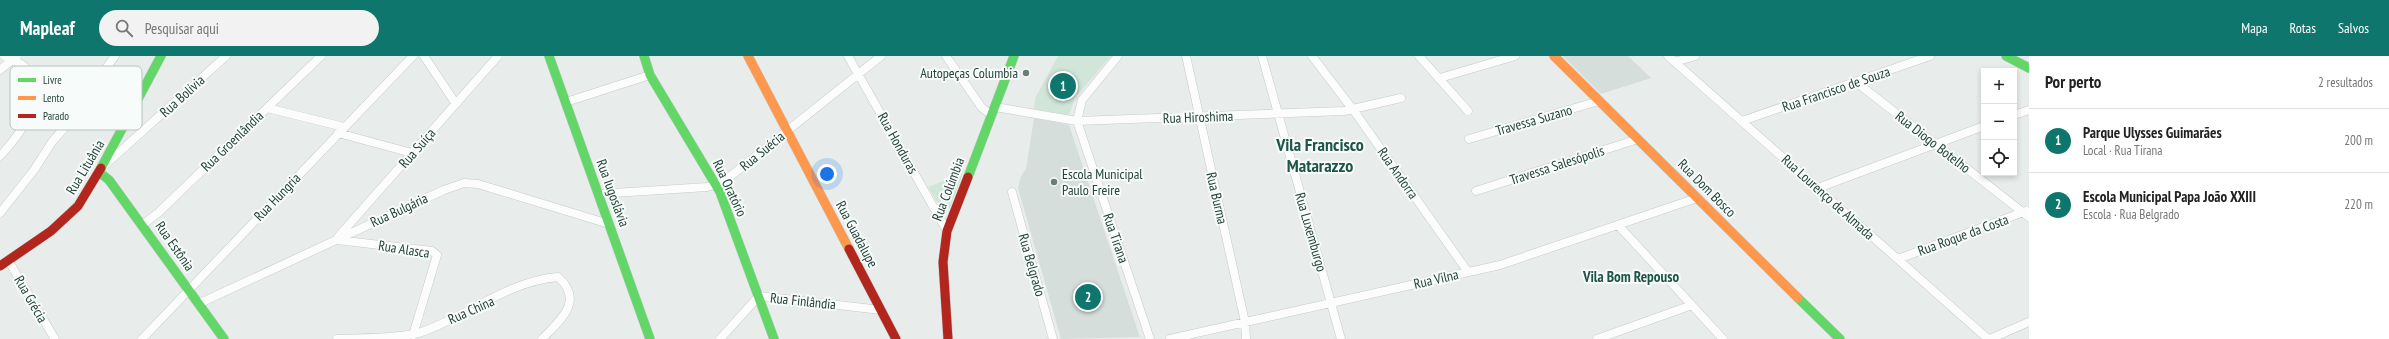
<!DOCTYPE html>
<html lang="pt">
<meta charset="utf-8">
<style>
:root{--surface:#fff;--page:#f2f2f2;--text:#222;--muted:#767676;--line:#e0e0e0;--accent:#0f766e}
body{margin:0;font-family:"PT Sans Narrow",sans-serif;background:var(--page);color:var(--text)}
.controls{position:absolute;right:12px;top:12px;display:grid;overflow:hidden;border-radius:0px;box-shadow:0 2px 6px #0003}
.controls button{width:36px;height:36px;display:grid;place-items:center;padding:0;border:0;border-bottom:1px solid var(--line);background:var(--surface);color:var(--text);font:20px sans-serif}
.you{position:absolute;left:827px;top:118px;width:14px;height:14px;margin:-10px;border:3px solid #fff;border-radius:50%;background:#1a73e8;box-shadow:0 0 0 6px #1a73e833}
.badge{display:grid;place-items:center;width:26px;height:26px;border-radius:50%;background:var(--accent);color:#fff;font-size:13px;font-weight:700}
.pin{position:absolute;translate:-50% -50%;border:2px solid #fff;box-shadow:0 1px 4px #0006}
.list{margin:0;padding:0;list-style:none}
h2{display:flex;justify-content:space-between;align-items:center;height:52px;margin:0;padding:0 16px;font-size:17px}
h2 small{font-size:13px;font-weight:400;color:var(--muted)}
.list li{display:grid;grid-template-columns:26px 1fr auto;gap:12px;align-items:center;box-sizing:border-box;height:64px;padding:0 16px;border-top:1px solid var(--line)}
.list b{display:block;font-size:15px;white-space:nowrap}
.list p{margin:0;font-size:13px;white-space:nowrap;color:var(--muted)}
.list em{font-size:13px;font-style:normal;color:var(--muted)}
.icon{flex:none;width:22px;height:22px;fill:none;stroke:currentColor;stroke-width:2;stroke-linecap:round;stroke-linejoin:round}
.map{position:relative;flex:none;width:2029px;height:283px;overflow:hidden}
header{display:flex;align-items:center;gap:24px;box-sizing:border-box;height:56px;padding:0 20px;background:var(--accent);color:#fff}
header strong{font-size:19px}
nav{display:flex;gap:22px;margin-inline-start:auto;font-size:14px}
.search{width:280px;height:36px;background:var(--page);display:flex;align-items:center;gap:10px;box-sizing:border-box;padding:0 14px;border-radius:22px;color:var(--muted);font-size:15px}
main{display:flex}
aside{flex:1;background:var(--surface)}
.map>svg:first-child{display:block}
.built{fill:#d6dedb}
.green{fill:#d1e6d8}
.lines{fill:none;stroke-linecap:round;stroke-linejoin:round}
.street-casing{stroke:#c5cac8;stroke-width:9}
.fast-casing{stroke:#c3cbc8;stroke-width:10}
.slow-casing{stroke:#c3cbc8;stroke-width:10}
.jam-casing{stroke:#c3cbc8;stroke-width:10}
.street{stroke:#fcfcfc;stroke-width:8}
.fast{stroke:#63d668;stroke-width:9}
.slow{stroke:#ff974d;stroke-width:9}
.jam{stroke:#b3261e;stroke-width:9}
.poi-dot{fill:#697e78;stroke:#f7fbf9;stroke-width:1.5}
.labels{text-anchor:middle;stroke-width:4;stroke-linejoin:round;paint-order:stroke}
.poi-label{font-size:14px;fill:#24423a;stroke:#f7fbf9;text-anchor:end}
.street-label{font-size:14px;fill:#24423a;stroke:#f7fbf9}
.neighbourhood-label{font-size:15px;font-weight:bold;fill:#1f5548;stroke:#f7fbf9}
.district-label{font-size:18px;font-weight:bold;fill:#1f5548;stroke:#f7fbf9}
.key{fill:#f7fbf9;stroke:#b8c4c0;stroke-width:1}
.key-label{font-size:11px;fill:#24423a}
</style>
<header>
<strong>Mapleaf</strong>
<div class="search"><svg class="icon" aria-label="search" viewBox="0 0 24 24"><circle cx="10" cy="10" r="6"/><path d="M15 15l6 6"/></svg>Pesquisar aqui</div>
<nav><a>Mapa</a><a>Rotas</a><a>Salvos</a></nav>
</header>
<main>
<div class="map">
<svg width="2029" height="283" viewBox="0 0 2029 283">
<rect width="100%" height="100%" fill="#e8edeb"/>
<path class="built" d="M1563,0h65l23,22 -50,16z
M1034,62l35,7 71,212 -79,2 -43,-151 3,-12 5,-7z"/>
<path class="green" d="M1058,0h53l-36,42 -6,17 -35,-6 1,-11z
M963,117l-13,35 -8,2 -14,-23z"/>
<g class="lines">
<defs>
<path id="street" d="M424,0l32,48
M848,0l99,175
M946,0l36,52 10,7
M1118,0l-36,44 -5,21 73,218
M1186,0l59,266 1,17
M1262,0l79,283
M1312,0l42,55 114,161
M1419,0l49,55
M1668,0l320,283
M1675,6l20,-6
M0,14l17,-14
M1440,22l75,-22
M1856,26l173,135
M566,46l84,-27
M995,51l82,14 267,-10 57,-13
M267,52l77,19
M2014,59l15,-5
M1742,65l188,-65
M338,77l74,20
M1469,83l130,-38
M0,100c20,-21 55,-67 21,-92 -5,-3 -12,-5 -17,-8
M105,109l121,-109
M1818,132l166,-62
M1476,135l162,-52
M1012,136l41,147
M598,138l109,-7 16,-5 158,-126
M0,157l34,-43 18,-28 34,-39 15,-28 14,-19
M142,169l16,-12 163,-157
M1618,169l105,114
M338,181l160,-181
M337,184l95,11 5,4 -24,80
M1898,203l128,-48
M8,204l47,79
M198,248l246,-114 20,-7 14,1 131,40
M142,283l271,-283
M337,283c26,-1 57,0 82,-6 47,-16 89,-52 139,-56 27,24 2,43 -16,62
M720,283l39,-43 122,14
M1170,283l330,-74 197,-67
M1597,283l95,-34
M1990,283l39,-17"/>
<path id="fast" d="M549,0l101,283
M644,0l6,19 70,117 54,147
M2006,0l23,12
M101,112l60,-112
M100,117l9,7 115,159
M968,121l46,-121
M1798,242l42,41"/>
<path id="slow" d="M748,0l101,193
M1554,0l244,242"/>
<path id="jam" d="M849,193l47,90
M0,210l51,-35 27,-25 23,-38
M948,283l-5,-77 4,-31 21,-54"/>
</defs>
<use href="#street" class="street-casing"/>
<use href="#fast" class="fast-casing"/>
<use href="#slow" class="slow-casing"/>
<use href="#jam" class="jam-casing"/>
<use href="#street" class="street"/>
<use href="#fast" class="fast"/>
<use href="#slow" class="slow"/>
<use href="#jam" class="jam"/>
</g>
<g class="poi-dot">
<circle cx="1026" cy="17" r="4"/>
<circle cx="1054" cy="126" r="4"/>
</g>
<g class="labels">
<g class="poi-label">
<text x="1018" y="22">Autopeças Columbia</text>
<text x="1062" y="123" text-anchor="start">Escola Municipal<tspan x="1062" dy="16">Paulo Freire</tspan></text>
</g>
<g class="street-label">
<text transform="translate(1836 33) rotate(-19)" y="5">Rua Francisco de Souza</text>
<text transform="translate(182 40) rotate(-42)" y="5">Rua Bolívia</text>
<text transform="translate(1198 61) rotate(-2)" y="5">Rua Hiroshima</text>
<text transform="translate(1534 64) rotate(-16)" y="5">Travessa Suzano</text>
<text transform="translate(232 85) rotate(-44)" y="5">Rua Groenlândia</text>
<text transform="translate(1933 86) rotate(38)" y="5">Rua Diogo Botelho</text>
<text transform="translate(898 87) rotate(61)" y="5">Rua Honduras</text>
<text transform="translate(417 92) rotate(-49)" y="5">Rua Suíça</text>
<text transform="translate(762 95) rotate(-39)" y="5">Rua Suécia</text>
<text transform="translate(1557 109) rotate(-18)" y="5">Travessa Salesópolis</text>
<text transform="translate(85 111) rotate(-59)" y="5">Rua Lituânia</text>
<text transform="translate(1398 117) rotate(55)" y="5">Rua Andorra</text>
<text transform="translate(730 132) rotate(65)" y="5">Rua Oratório</text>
<text transform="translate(1707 132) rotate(45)" y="5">Rua Dom Bosco</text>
<text transform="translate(948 133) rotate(-69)" y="5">Rua Colúmbia</text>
<text transform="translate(613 137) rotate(70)" y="5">Rua Iugoslávia</text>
<text transform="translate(277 141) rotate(-46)" y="5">Rua Hungria</text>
<text transform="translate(1828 141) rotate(42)" y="5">Rua Lourenço de Almada</text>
<text transform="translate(1217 142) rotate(77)" y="5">Rua Burma</text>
<text transform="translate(399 154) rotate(-25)" y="5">Rua Bulgária</text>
<text transform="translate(1311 176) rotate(74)" y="5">Rua Luxemburgo</text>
<text transform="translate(857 178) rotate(62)" y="5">Rua Guadalupe</text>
<text transform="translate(1963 179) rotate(-20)" y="5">Rua Roque da Costa</text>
<text transform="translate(1116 182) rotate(71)" y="5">Rua Tirana</text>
<text transform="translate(175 190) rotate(55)" y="5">Rua Estônia</text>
<text transform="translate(404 193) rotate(9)" y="5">Rua Alasca</text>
<text transform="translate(1032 209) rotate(74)" y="5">Rua Belgrado</text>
<text transform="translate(1436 223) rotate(-13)" y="5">Rua Vilna</text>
<text transform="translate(31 243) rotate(60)" y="5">Rua Grécia</text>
<text transform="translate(803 245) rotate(6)" y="5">Rua Finlândia</text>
<text transform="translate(471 254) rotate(-24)" y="5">Rua China</text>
</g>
<g class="neighbourhood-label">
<text x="1631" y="226">Vila Bom Repouso</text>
</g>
<g class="district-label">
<text x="1320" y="95">Vila Francisco<tspan x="1320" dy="21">Matarazzo</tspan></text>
</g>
</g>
<rect x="10" y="10" width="132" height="64" rx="6" class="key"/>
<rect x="18" y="22" width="18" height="4" fill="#63d668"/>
<rect x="18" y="40" width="18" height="4" fill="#ff974d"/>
<rect x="18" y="58" width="18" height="4" fill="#b3261e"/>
<g class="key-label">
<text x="43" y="28">Livre</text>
<text x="43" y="46">Lento</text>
<text x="43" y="64">Parado</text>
</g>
</svg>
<div class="controls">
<button>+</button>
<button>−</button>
<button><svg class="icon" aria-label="locate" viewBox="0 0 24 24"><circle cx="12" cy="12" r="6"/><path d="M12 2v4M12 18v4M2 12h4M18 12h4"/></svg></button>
</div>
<div class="you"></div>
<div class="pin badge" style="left:1063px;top:30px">1</div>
<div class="pin badge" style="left:1088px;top:241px">2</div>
</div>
<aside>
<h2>Por perto<small>2 resultados</small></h2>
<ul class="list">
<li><span class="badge">1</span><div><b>Parque Ulysses Guimarães</b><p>Local · Rua Tirana</p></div><em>200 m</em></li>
<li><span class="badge">2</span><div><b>Escola Municipal Papa João XXIII</b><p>Escola · Rua Belgrado</p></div><em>220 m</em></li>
</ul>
</aside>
</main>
